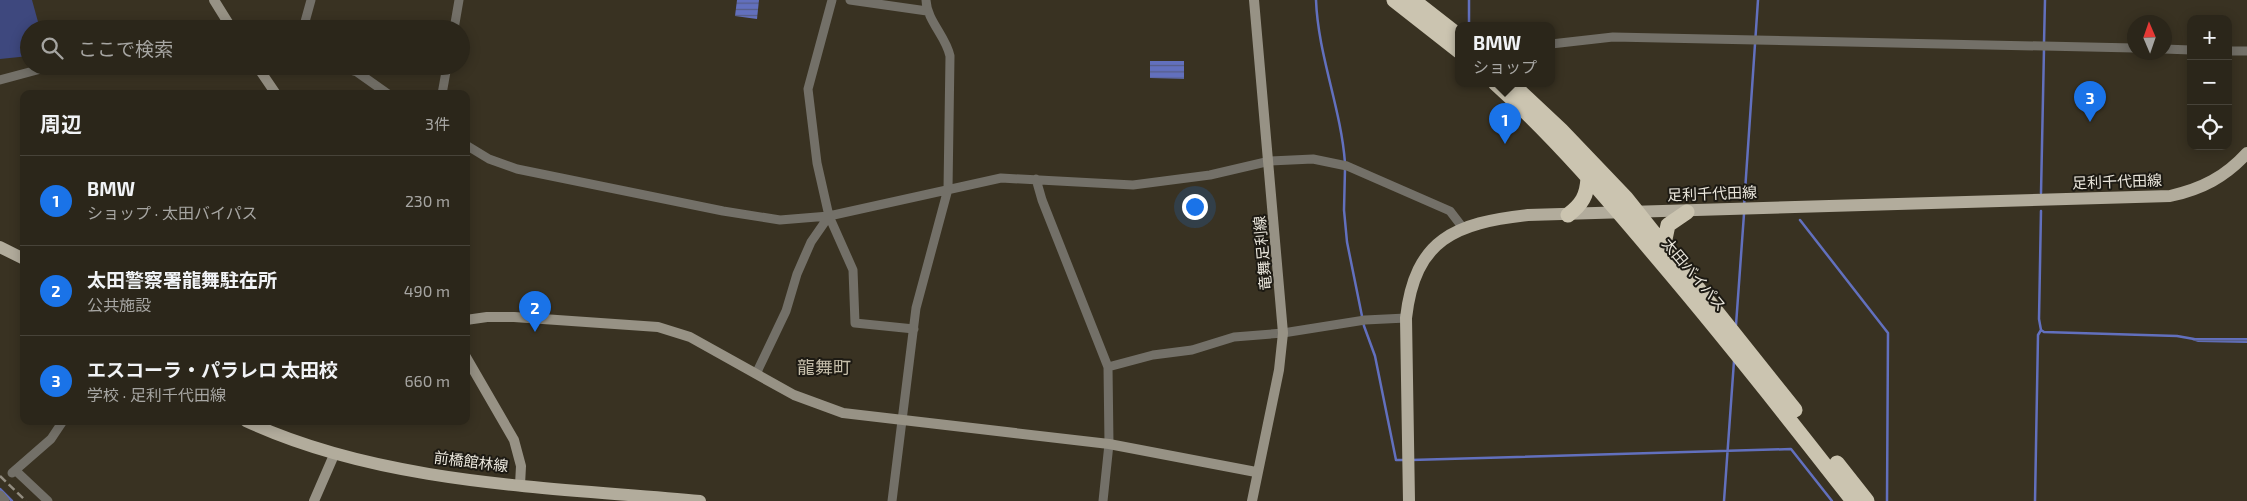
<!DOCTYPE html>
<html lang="ja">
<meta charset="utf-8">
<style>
:root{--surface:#2b261a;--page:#373227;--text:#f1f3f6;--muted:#a6a5a2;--line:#474339;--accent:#1a73e8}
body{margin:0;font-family:"Exo 2","Noto Sans JP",sans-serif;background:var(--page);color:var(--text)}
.controls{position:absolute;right:15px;top:15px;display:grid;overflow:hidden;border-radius:10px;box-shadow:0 2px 12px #0003}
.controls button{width:45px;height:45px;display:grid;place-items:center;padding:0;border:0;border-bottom:1px solid var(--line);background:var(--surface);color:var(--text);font:25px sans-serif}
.compass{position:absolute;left:2127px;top:15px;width:45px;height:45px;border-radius:50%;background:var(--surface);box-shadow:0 2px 12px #0003;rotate:358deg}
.you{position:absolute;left:1194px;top:206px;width:18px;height:18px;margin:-12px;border:4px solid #fff;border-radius:50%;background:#1a73e8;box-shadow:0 0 0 8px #1a73e833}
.badge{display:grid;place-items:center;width:32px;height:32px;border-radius:50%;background:var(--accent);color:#fff;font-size:16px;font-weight:700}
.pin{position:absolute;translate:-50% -41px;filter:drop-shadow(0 1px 2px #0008)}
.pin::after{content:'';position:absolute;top:26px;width:18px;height:15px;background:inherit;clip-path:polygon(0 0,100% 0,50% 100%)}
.popup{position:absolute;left:1455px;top:22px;width:100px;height:65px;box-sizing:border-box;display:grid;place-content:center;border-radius:10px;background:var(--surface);filter:drop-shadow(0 1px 4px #0005);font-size:16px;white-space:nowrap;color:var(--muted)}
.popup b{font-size:19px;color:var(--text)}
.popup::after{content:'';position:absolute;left:50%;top:100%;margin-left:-10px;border:10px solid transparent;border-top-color:var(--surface)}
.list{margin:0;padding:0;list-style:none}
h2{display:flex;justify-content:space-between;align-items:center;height:65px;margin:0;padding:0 20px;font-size:21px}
h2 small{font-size:16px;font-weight:400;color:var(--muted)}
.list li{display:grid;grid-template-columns:32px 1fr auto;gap:15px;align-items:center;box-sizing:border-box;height:90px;padding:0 20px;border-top:1px solid var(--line)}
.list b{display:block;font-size:19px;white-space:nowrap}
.list p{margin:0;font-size:16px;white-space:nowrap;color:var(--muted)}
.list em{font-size:16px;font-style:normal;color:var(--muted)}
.icon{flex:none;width:28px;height:28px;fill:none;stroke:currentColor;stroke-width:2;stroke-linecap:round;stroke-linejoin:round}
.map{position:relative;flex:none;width:2247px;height:501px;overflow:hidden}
.search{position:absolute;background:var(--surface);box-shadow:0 2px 12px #0003;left:20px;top:20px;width:450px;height:55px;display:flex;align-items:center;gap:12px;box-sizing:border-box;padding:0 18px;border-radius:28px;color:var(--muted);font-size:19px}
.panel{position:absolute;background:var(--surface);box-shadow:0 2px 12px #0003;left:20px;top:90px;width:450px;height:335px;border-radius:10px}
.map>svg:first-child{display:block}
.grass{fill:#3e487e}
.water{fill:url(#water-rules)}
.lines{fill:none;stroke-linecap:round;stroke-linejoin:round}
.stream{stroke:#6270be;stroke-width:2.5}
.street{stroke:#737068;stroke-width:9}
.secondary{stroke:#979285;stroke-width:10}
.primary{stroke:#b2ac9c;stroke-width:12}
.highway{stroke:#cbc4b0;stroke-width:15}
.rail{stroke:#938d81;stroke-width:2.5;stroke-dasharray:8 4;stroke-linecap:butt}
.labels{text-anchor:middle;stroke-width:4;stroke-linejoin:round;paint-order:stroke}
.street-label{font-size:15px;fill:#eae6dc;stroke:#1d1a13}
.quarter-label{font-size:18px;fill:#c5beaa;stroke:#1d1a13}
</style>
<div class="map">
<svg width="2247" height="501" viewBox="0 0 2247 501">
<defs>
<pattern id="water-rules" width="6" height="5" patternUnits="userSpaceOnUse" patternTransform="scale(1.25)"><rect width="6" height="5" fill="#6270be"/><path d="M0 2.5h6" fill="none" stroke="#555d86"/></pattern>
</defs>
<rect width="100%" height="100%" fill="#393222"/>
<path class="grass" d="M0,0h32l8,29h-11v27l-29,3z"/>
<path class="water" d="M737,0h22l-2,19 -22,-3z
M1150,61h34v18l-34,-1z
M2192,338h55v5l-49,-1 -6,-2z"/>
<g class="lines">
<path class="stream" d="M1316,0c2,55 25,108 29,163
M1469,0v25
M2044,43l1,-43
M1345,169l-1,41 3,32 17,84 11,30 21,104h7
M2041,193l3,-144
M1744,206l14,-206
M2041,211l-2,108 2,11 3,2 133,4 17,3
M1800,220l88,113 -1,168
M1736,325l8,-111
M1411,460l380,-11 41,52
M0,489l12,12
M1724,501l10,-140
M2035,501l3,-166 3,-5"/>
<path class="street" d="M832,0l-24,89 9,74 12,53 24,54 2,53 59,6
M850,0l77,11
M303,29l8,-29
M454,29l5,-29
M1551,44l62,-7 521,11
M2164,49l27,1
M2228,51h19
M336,66l21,6 31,22
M0,80l52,-14
M442,94l5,-28
M466,145l23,14 28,10 206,42 57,9 49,-4 172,-38 132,7 77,-10 60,-14 43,-2 34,7 103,45 13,17
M1036,179l6,21 66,167 1,77 -6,57
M1108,367l45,-12 39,-5 42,-13 49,-4 82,-13 41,-2
M756,374l30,-63 11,-37 14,-32 18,-26
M15,470l33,31
M12,473l39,-34 12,-18
M0,495l5,6
M892,501l24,-193 32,-119 2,-133c-4,-20 -23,-35 -24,-56"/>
<path class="secondary" d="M214,0l18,29
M257,66l19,28
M466,320l21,-3h27l144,10 32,10 104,58 49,18 266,31 147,28
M466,357l48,83 7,26 -1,19
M314,501l20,-46
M1252,501l27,-131 4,-37 -29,-333"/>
<path class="primary" d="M0,247l24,12
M246,421c137,64 305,66 454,80
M1409,501l-3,-183c9,-79 49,-95 122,-103l642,-19c32,-7 55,-19 77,-43"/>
<path class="highway" d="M1394,0l65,51
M1413,0l46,36
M1495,83c60,54 112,115 164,177 67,79 131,160 194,241
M1511,83l50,47 65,68 169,212
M1568,215c14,-11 19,-19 20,-37
M1664,244l4,-19 19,-13
M1837,463l30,38"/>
<path class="rail" d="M0,476l26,25"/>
</g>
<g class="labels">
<g class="street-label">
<text transform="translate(2117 182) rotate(-2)" y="5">足利千代田線</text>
<text transform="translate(1712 194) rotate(-2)" y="5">足利千代田線</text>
<text transform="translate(1263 253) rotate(-95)" y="5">竜舞足利線</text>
<text transform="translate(1694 275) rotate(50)" y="5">太田バイパス</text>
<text transform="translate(471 462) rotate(7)" y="5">前橋館林線</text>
</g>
<g class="quarter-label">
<text x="824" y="374">龍舞町</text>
</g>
</g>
</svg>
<div class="controls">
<button>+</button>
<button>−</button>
<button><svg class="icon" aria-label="locate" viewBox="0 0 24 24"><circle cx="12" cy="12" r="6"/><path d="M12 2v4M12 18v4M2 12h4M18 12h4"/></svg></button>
</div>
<svg class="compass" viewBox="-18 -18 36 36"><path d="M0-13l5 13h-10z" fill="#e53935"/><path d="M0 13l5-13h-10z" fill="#a6a5a2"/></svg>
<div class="you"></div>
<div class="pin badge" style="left:1505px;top:144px">1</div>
<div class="popup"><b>BMW</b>ショップ</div>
<div class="pin badge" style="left:535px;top:332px">2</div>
<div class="pin badge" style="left:2090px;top:122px">3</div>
<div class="search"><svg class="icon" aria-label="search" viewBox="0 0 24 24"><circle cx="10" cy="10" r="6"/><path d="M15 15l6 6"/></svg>ここで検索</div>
<section class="panel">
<h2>周辺<small>3件</small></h2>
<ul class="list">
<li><span class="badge">1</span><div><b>BMW</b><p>ショップ · 太田バイパス</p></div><em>230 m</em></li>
<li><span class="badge">2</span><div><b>太田警察署龍舞駐在所</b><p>公共施設</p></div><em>490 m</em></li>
<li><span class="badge">3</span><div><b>エスコーラ・パラレロ 太田校</b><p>学校 · 足利千代田線</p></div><em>660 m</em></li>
</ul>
</section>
</div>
